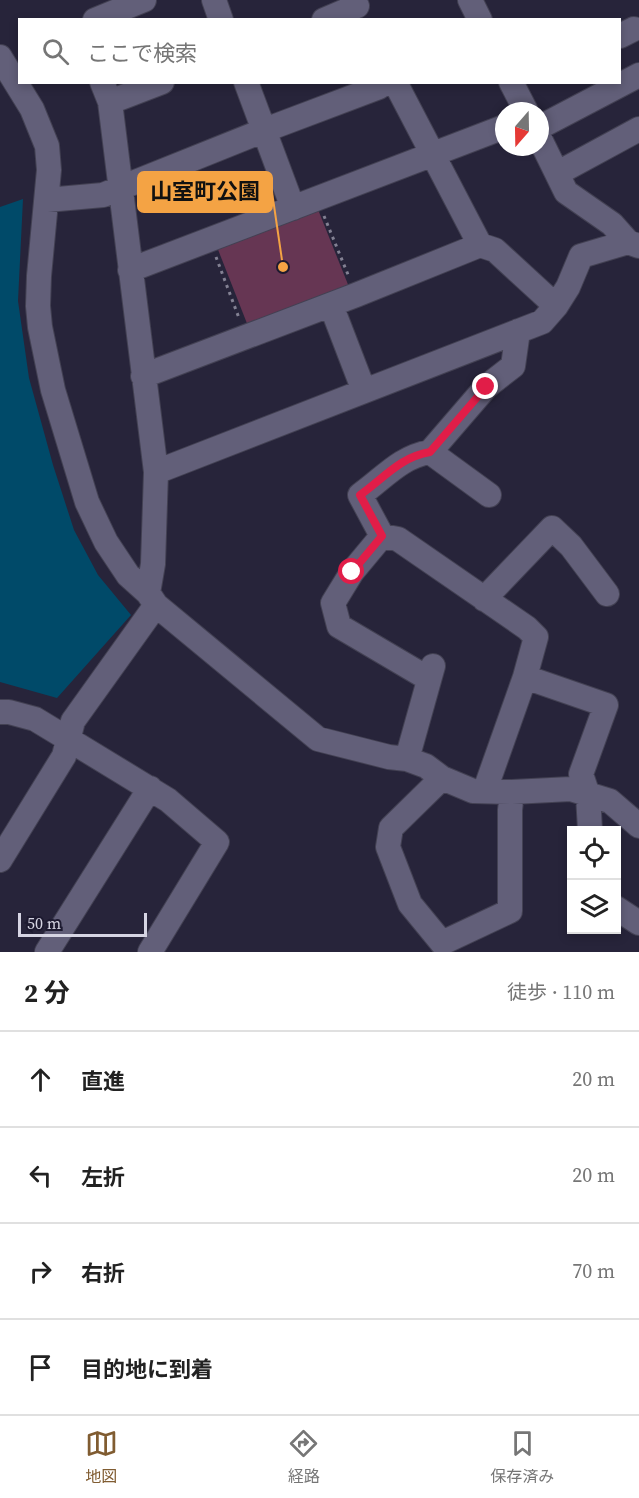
<!DOCTYPE html>
<html lang="ja">
<meta charset="utf-8">
<style>
:root{--surface:#fff;--page:#f6f6f6;--text:#222;--muted:#767676;--line:#e0e0e0;--accent:#805c31}
body{margin:0;font-family:"Source Serif 4","Noto Sans JP",serif;background:var(--page);color:var(--text)}
.controls{position:absolute;right:18px;bottom:18px;display:grid;overflow:hidden;border-radius:0px;box-shadow:0 3px 9px #0003}
.controls button{width:54px;height:54px;display:grid;place-items:center;padding:0;border:0;border-bottom:2px solid var(--line);background:var(--surface);color:var(--text);font:30px sans-serif}
.compass{position:absolute;left:495px;top:102px;width:54px;height:54px;border-radius:50%;background:var(--surface);box-shadow:0 3px 9px #0003;rotate:200deg}
.scale{position:absolute;left:18px;bottom:15px;width:129px;box-sizing:border-box;padding-left:6px;border:3px solid #d6d5e3;border-top:0;font-size:16px;line-height:21px;white-space:nowrap;color:#d6d5e3;-webkit-text-stroke:4px #1d1a30;paint-order:stroke}
.stop{position:absolute;width:18px;height:18px;margin:-14px;border:4px solid #e11d48;border-radius:50%;background:#fff}
.stop.end{background:#e11d48;border-color:#fff;box-shadow:0 2px 6px #0008}
.list{margin:0;padding:0;list-style:none}
h2{display:flex;justify-content:space-between;align-items:center;height:78px;margin:0;padding:0 24px;font-size:26px}
h2 small{font-size:20px;font-weight:400;color:var(--muted)}
.list li{display:grid;grid-template-columns:39px 1fr auto;gap:18px;align-items:center;box-sizing:border-box;height:96px;padding:0 24px;border-top:2px solid var(--line)}
.list b{display:block;font-size:22px;white-space:nowrap}
.list em{font-size:20px;font-style:normal;color:var(--muted)}
.icon{flex:none;width:33px;height:33px;fill:none;stroke:currentColor;stroke-width:2;stroke-linecap:round;stroke-linejoin:round}
.map{position:relative;flex:none;width:639px;height:952px;overflow:hidden}
.search{position:absolute;background:var(--surface);box-shadow:0 3px 9px #0003;left:18px;right:18px;top:18px;height:66px;display:flex;align-items:center;gap:15px;box-sizing:border-box;padding:0 21px;border-radius:0px;color:var(--muted);font-size:22px}
.sheet{height:462px;background:var(--surface)}
nav{display:flex;justify-content:space-around;align-items:center;box-sizing:border-box;height:84px;border-top:2px solid var(--line);background:var(--surface);font-size:16px;color:var(--muted)}
nav a{display:grid;justify-items:center;gap:3px}
nav .on{color:var(--accent)}
.map>svg:first-child{display:block}
.green{fill:#663653}
.water{fill:#004a69}
.lines{fill:none;stroke-linecap:round;stroke-linejoin:round}
.minor-casing{stroke:#434153;stroke-width:26}
.path{stroke:#838193;stroke-width:3;stroke-dasharray:3 4.5;stroke-linecap:butt}
.minor{stroke:#625f79;stroke-width:24}
.route{stroke:#e11d48;stroke-width:8}
.leader{fill:none;stroke:#f4a344;stroke-width:2}
.callout-dot{fill:#f4a344;stroke:#1d1a30;stroke-width:2}
.callout{fill:#f4a344;stroke:#f4a344;stroke-width:2}
.callout-label{font-size:22px;text-anchor:middle;font-weight:bold;fill:#111}
</style>
<div class="map">
<svg width="639" height="952" viewBox="0 0 639 952">
<rect width="100%" height="100%" fill="#27243a"/>
<path class="green" d="M317,207l32,80 -101,39 -31,-79z"/>
<path class="water" d="M23,199l-5,102 11,77 24,87 21,65 24,45 33,40 -74,83 -57,-16v-475z"/>
<g class="lines">
<defs>
<path id="minor" d="M214,0l7,20
M470,0l10,20
M95,20l49,-20
M324,20l33,-14
M620,36l14,-7
M0,57l32,52 15,37 2,24 -10,106 -1,30 2,21 13,63 34,112 19,40 22,33 20,18 8,12 162,134 71,18 18,2 19,7 16,12 31,13 39,1 59,-3 39,12 29,25
M102,82l8,20 46,370 -3,92 -5,29
M246,82l47,126
M395,82l85,163
M511,82l15,29
M110,102l52,-20
M540,127l99,-52
M540,139l26,53 46,32 16,18 11,4
M558,173l81,-44
M47,200l56,-5 162,-65 114,-43 7,-5
M130,270l374,-143
M331,305l33,86
M143,376l213,-81 124,-50 15,5 61,56 12,-19 13,-31 47,-14
M430,452l59,43
M156,472l386,-150 14,-16
M382,536l16,3 129,89 9,9 -11,40
M484,599l68,-71 19,18 36,48
M429,679l-90,-53 -6,-23 19,-31 30,-36 -22,-41c24,-17 40,-38 70,-43l56,-65 27,-21 5,-35
M0,712h9l26,7 33,20 100,61 49,42 -67,110
M407,759l26,-93
M442,778l-51,50 -3,19 22,57 32,39 68,-32v-101l2,-18
M485,790l40,-113 81,28 -25,69 7,21 2,35
M0,860l64,-104 9,-35 83,-116
M616,908l23,15
M47,952l103,-164"/>
</defs>
<use href="#minor" class="minor-casing"/>
<path class="path" d="M324,216l25,61
M216,257l23,61"/>
<use href="#minor" class="minor"/>
</g>
<g class="lines">
<path class="route" d="M352,572l30,-36 -22,-41c24,-17 40,-38 70,-43l56,-65"/>
</g>
<path class="leader" d="M283 267L272 192"/>
<circle class="callout-dot" cx="283" cy="267" r="6"/>
<rect class="callout" x="138" y="172" width="134" height="40" rx="6"/>
<g class="callout-label">
<text x="205" y="199">山室町公園</text>
</g>
</svg>
<div class="controls">
<button><svg class="icon" aria-label="locate" viewBox="0 0 24 24"><circle cx="12" cy="12" r="6"/><path d="M12 2v4M12 18v4M2 12h4M18 12h4"/></svg></button>
<button><svg class="icon" aria-label="layers" viewBox="0 0 24 24"><path d="M12 4l9 5-9 5-9-5zM3 14l9 5 9-5"/></svg></button>
</div>
<svg class="compass" viewBox="-18 -18 36 36"><path d="M0-13l5 13h-10z" fill="#e53935"/><path d="M0 13l5-13h-10z" fill="#767676"/></svg>
<div class="scale">50 m</div>
<div class="stop" style="left:352px;top:572px"></div>
<div class="stop end" style="left:486px;top:387px"></div>
<div class="search"><svg class="icon" aria-label="search" viewBox="0 0 24 24"><circle cx="10" cy="10" r="6"/><path d="M15 15l6 6"/></svg>ここで検索</div>
</div>
<section class="sheet">
<h2>2 分<small>徒歩 · 110 m</small></h2>
<ul class="list">
<li><svg class="icon" aria-label="ahead" viewBox="0 0 24 24"><path d="M12 20V5M6 11l6-6 6 6"/></svg><div><b>直進</b></div><em>20 m</em></li>
<li><svg class="icon" aria-label="left" viewBox="0 0 24 24"><path d="M17 20v-9H6M10 6l-5 5 5 5"/></svg><div><b>左折</b></div><em>20 m</em></li>
<li><svg class="icon" aria-label="right" viewBox="0 0 24 24"><path d="M7 20v-9h11M14 6l5 5-5 5"/></svg><div><b>右折</b></div><em>70 m</em></li>
<li><svg class="icon" aria-label="arrive" viewBox="0 0 24 24"><path d="M6 21V4h12l-3 4 3 4H6"/></svg><div><b>目的地に到着</b></div></li>
</ul>
</section>
<nav>
<a class="on"><svg class="icon" aria-label="map" viewBox="0 0 24 24"><path d="M3 6l6-2 6 2 6-2v14l-6 2-6-2-6 2zM9 4v14M15 6v14"/></svg>地図</a>
<a><svg class="icon" aria-label="directions" viewBox="0 0 24 24"><path d="M12 3l9 9-9 9-9-9zM9 14v-3h6M13 9l2 2-2 2"/></svg>経路</a>
<a><svg class="icon" aria-label="saved" viewBox="0 0 24 24"><path d="M7 4h10v16l-5-4-5 4z"/></svg>保存済み</a>
</nav>
